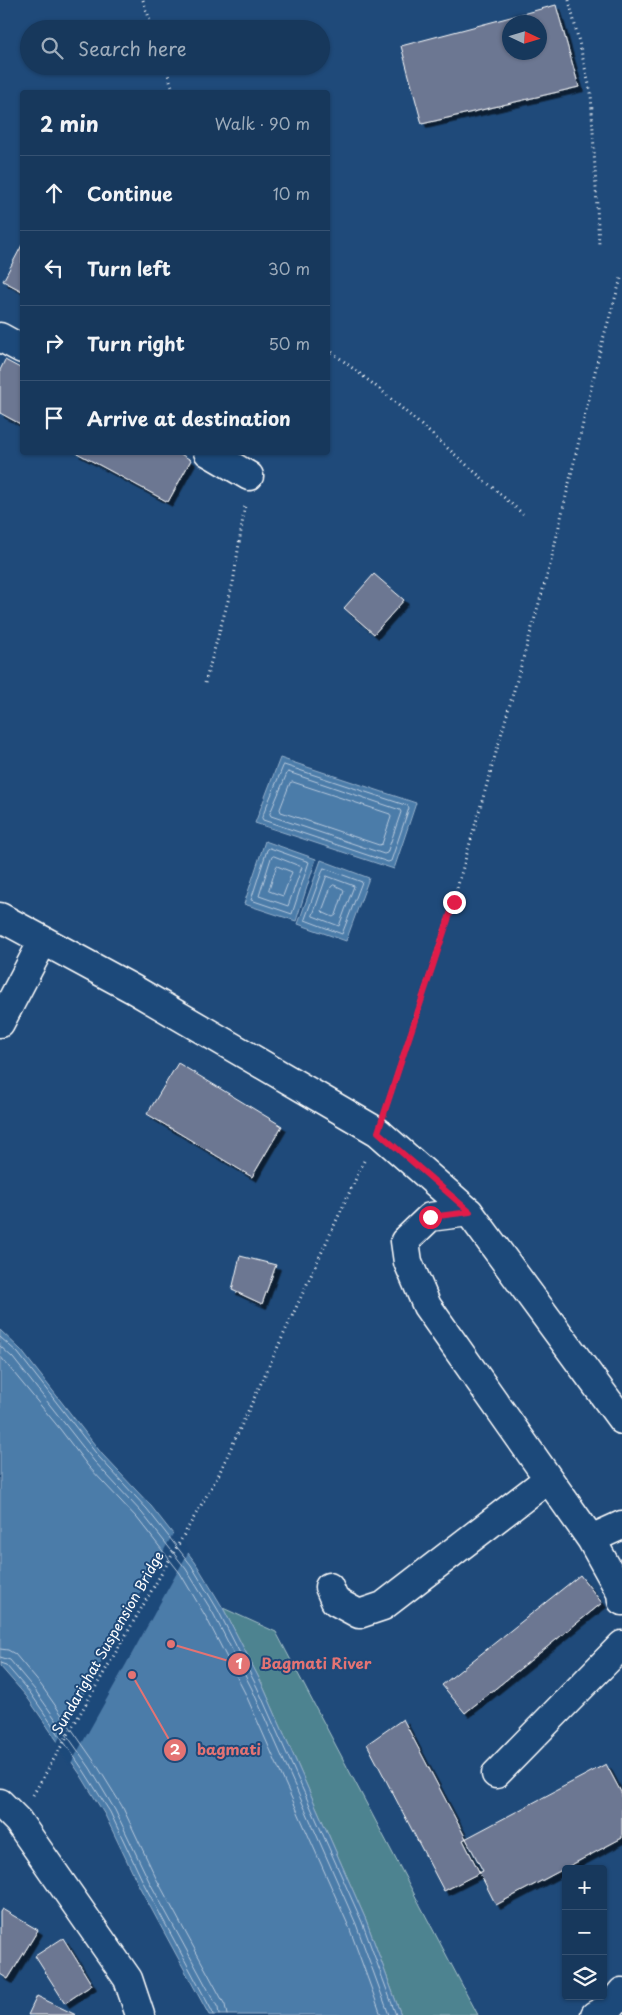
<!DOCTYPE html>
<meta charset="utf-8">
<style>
:root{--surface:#17385c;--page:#244365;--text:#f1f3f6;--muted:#9eacbb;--line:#365272}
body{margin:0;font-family:"Playpen Sans",sans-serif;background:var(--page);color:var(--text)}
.controls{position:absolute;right:15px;bottom:15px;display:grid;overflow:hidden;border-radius:5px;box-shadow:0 1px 4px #0004}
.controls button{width:45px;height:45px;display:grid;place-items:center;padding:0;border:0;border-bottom:1px solid var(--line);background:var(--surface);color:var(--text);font:25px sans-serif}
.compass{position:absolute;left:502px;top:15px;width:45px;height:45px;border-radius:50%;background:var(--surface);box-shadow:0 1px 4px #0004;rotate:94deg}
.stop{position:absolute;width:15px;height:15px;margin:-11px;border:4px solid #e11d48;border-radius:50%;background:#fff}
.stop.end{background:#e11d48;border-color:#fff;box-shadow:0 1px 5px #0008}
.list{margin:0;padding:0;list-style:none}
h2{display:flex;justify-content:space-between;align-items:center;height:65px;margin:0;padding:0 20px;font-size:21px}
h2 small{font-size:16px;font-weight:400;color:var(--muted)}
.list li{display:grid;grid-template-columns:32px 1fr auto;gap:15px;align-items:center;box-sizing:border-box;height:75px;padding:0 20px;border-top:1px solid var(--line)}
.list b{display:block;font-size:19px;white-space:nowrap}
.list em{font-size:16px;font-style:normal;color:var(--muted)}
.icon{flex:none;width:28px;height:28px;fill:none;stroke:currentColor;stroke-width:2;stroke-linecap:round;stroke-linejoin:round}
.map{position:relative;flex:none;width:622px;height:2015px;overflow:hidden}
.search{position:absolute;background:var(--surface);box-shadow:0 1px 4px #0004;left:20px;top:20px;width:310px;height:55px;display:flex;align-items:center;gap:12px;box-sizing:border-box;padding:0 18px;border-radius:28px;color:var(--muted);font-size:19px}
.panel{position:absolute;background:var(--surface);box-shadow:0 1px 4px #0004;left:20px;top:90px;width:310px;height:365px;border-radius:5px}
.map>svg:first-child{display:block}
.green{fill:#4e8390;stroke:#a6c1c8}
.water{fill:#4c7ba9;stroke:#94b0cb}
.pier{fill:#1f4a7a}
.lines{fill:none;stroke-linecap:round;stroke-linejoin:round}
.shore{stroke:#b7cadd;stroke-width:1}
.building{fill:#6c7792;stroke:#fff;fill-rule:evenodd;filter:url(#shadow)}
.minor-casing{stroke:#fff;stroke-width:31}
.major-casing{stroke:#fff;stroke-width:31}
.path{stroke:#fff;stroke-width:3;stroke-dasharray:1 4;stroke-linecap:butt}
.minor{stroke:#1f4a7a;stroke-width:28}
.major{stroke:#1f4a7a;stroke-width:28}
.route{stroke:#e11d48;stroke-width:6}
.labels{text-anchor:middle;stroke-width:4;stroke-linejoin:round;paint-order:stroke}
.street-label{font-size:14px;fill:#fff;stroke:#1f4a7a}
.leader{fill:none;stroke:#e47373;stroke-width:2}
.callout-dot{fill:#e47373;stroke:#1f4a7a;stroke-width:2}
.mark-label{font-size:15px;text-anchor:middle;font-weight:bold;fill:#fff}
.callout-label{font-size:15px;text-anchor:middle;font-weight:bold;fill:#e47373;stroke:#1f4a7a;stroke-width:4;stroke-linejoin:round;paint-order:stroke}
</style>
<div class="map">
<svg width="622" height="2015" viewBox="0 0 622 2015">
<defs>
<filter id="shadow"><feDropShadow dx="4.5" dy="4.5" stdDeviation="0" flood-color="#0009"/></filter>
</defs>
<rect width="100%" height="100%" fill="#1f4a7a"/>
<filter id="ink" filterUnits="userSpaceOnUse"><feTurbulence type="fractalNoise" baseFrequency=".02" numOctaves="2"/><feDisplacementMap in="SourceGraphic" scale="10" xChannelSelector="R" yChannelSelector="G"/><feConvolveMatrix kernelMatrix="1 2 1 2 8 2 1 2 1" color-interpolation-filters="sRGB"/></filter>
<g filter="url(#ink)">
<path class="green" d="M223,1608l53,24 202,383h-77l-35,-95 -104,-236z"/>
<path class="water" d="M280,758l136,45 -22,66 -139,-46z
M265,841l51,18 -20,62 -52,-17z
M321,860l48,18 -23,63 -48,-17z
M0,1330l21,20 81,104 49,52 44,56 28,46 39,76 104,236 35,95h-192l-70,-129 -34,-71 -25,-41 -53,-77 -27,-31z"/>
<path class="pier" d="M174,1532l15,19 -119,214 -14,-21z"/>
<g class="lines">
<path class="shore" d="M284,765l124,41 1,2 -18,53 -3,1 -125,-42 -1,-2z
M288,772l112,38 1,2 -14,41 -3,1 -113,-38 -1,-2z
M293,782l97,32 1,3 -9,27 -3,1 -98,-33 -1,-3 10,-26z
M270,848l39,14 -17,52 -41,-14 16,-50z
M274,856l28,11 -14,39 -29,-10 12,-38z
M277,866l15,6 -9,24 -14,-5z
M324,868l38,14 -20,52 -37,-14z
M327,876l27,10 -15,40 -26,-10z
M334,885l9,4 1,2 -8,24 -3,2 -9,-4 -2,-2 9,-24z
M0,1337l18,16 81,104 48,52 44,56 27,45 39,77 105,235 34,93
M0,1346l13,12 81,103 48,52 44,56 27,44 39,76 104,235 33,91
M0,1356l60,73 28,37 49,52 43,55 26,44 39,76 104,234 32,88
M0,1649l8,1 7,4 26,31 55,79 26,42 34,72 69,127 2,10
M0,1657l10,3 25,30 55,78 25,42 34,71 69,127 1,7
M0,1663l6,2 25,29 53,77 26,41 34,72 68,127 1,4"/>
</g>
<path class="building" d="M556,5l23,82 -157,37 -21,-78zM510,22h30v30h-30z
M22,245v46l-19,-10z
M5,360l17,9v56l-22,-12v-43z
M75,452h102l14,8 -23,42z
M374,574l30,26 -30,34 -30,-26z
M178,1063l104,63 -30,51 -105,-63z
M240,1256l36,9 -14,39 -30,-14z
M580,1575l22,28 -137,110 -23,-28z
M403,1719l80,152 -39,20 -77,-147z
M606,1764l16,30v44l-126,67 -33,-65z
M2,1909l36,21 -30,49 -8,-5v-62z
M63,1938l29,47 -27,18 -30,-47z
M37,1996l39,19h-48z"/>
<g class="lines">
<defs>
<path id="minor" d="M0,337l22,12
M208,452l41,24
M0,1023l43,-82
M469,1212l-39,5 -25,24 3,21 19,44 164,233 30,54 1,8
M591,1539l31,-14
M329,1587l6,14 24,13 24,-8 165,-127
M496,1774l126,-129
M0,1803l18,18 110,158 12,36
M595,2015l14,-7 13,-16"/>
<path id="major" d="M0,917l133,72 245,143 91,80 153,208"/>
</defs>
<use href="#minor" class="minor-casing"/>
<use href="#major" class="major-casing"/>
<path class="path" d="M143,0l10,29
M569,0l22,93 8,152
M165,66l9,26
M328,349l54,42 141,123
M205,683l28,-100 12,-78
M388,1102l65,-200 97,-337 51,-219 21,-71
M33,1795l185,-319 146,-315"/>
<use href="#minor" class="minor"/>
<use href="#major" class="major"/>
</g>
</g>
<g class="lines" filter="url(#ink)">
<path class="route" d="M430,1217l40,-5 -92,-80 76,-230"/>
</g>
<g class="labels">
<g class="street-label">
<text transform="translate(108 1643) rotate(-60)" y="5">Sundarighat Suspension Bridge</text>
</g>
</g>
<path class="leader" d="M171 1644L239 1664M132 1675L175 1750"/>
<g class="callout-dot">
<circle cx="171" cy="1644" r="5"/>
<circle cx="132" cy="1675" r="5"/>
<circle cx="239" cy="1664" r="12"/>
<circle cx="175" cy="1750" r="12"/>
</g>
<g class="mark-label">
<text x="239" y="1669">1</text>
<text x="175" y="1755">2</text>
</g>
<g class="callout-label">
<text x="316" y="1669">Bagmati River</text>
<text x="229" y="1755">bagmati</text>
</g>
</svg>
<div class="controls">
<button>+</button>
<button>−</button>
<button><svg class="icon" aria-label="layers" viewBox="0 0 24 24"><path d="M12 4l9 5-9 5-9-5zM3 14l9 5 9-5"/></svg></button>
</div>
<svg class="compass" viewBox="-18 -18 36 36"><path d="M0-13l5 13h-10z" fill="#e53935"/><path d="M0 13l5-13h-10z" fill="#9eacbb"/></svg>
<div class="stop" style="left:430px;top:1217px"></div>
<div class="stop end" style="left:454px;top:902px"></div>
<div class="search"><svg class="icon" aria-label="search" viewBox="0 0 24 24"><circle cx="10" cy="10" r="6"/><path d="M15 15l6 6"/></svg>Search here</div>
<section class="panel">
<h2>2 min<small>Walk · 90 m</small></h2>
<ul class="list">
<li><svg class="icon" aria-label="ahead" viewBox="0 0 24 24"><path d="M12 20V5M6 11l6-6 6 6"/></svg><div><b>Continue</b></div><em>10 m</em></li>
<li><svg class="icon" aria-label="left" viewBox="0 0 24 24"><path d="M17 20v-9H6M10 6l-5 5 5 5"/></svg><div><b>Turn left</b></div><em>30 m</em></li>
<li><svg class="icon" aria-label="right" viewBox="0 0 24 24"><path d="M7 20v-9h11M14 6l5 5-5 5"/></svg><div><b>Turn right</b></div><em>50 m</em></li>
<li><svg class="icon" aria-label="arrive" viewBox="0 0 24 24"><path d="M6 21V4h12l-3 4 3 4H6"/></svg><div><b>Arrive at destination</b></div></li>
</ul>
</section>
</div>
